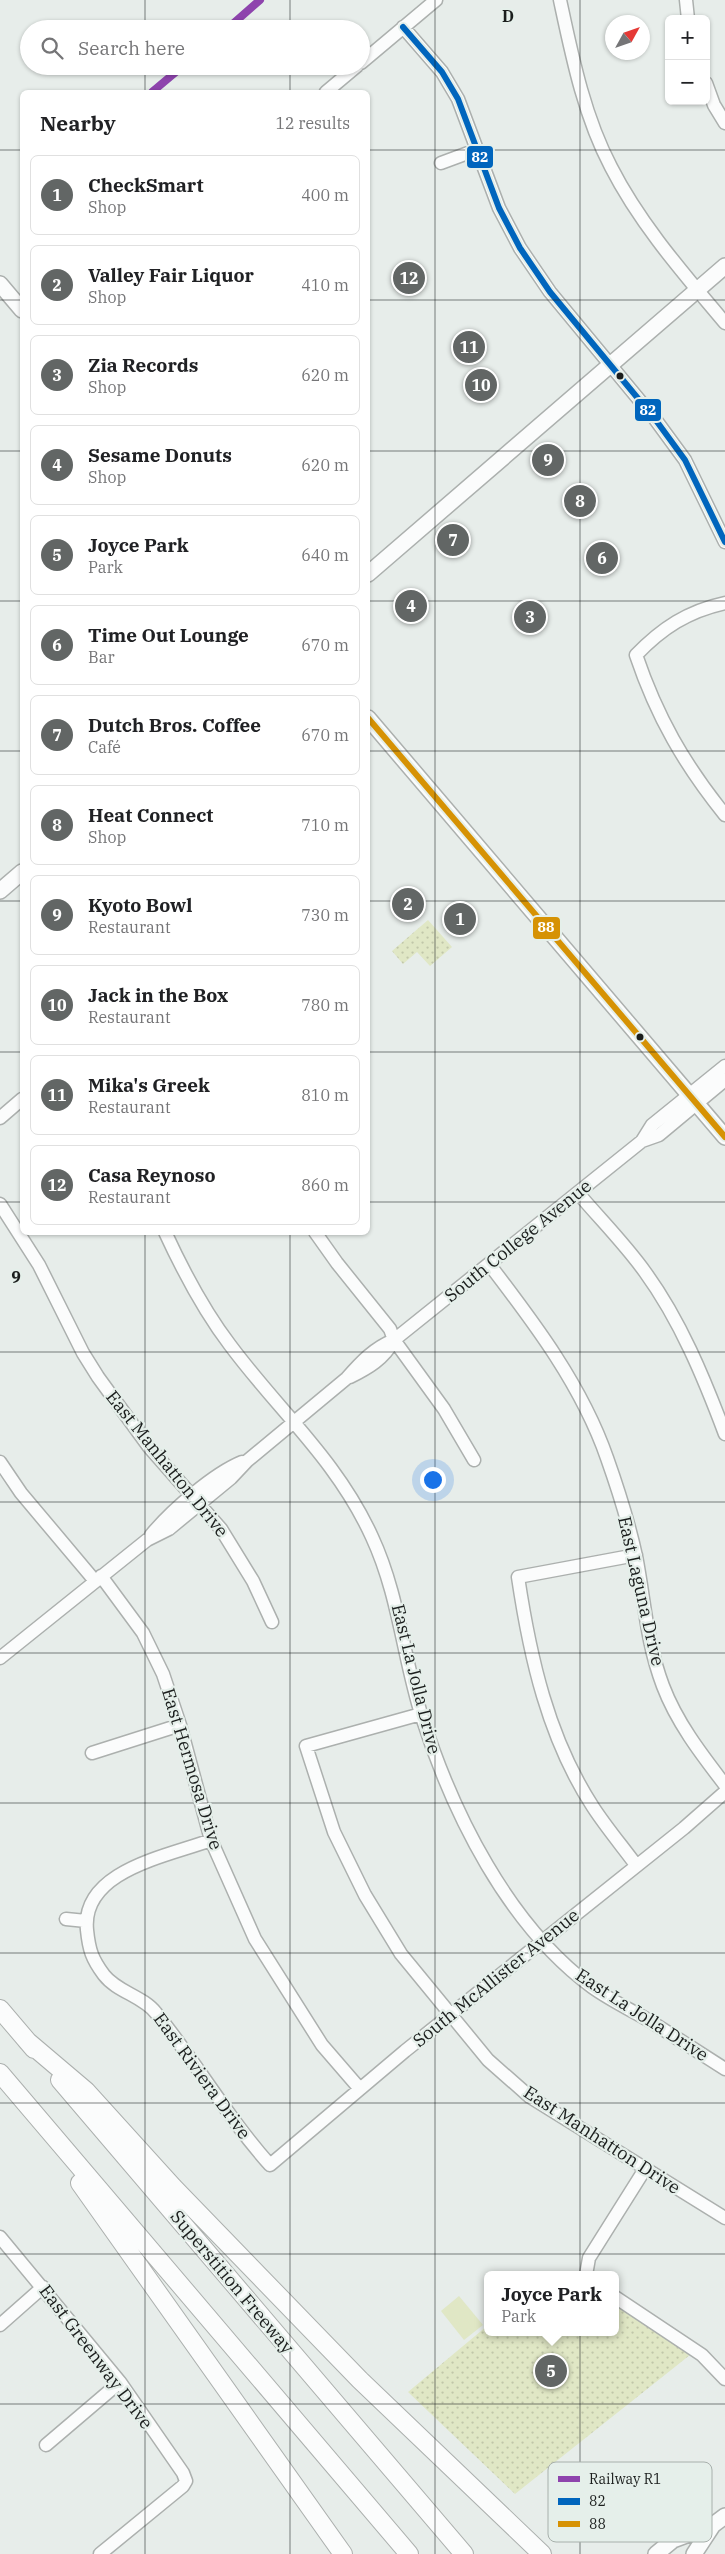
<!DOCTYPE html>
<meta charset="utf-8">
<style>
:root{--surface:#fff;--page:#f2f2f2;--text:#202124;--muted:#757577;--line:#e0e0e0;--accent:#626665}
body{margin:0;font-family:"IBM Plex Serif",serif;background:var(--page);color:var(--text)}
.controls{position:absolute;right:15px;top:15px;display:grid;overflow:hidden;border-radius:8px;box-shadow:0 1px 4px #0004}
.controls button{width:45px;height:45px;display:grid;place-items:center;padding:0;border:0;border-bottom:1px solid var(--line);background:var(--surface);color:var(--text);font:25px sans-serif}
.compass{position:absolute;left:605px;top:15px;width:45px;height:45px;border-radius:50%;background:var(--surface);box-shadow:0 1px 4px #0004;rotate:50deg}
.you{position:absolute;left:432px;top:1479px;width:18px;height:18px;margin:-12px;border:4px solid #fff;border-radius:50%;background:#1a73e8;box-shadow:0 0 0 8px #1a73e833}
.badge{display:grid;place-items:center;width:32px;height:32px;border-radius:50%;background:var(--accent);color:#fff;font-size:16px;font-weight:700}
.pin{position:absolute;translate:-50% -50%;border:2px solid #fff;box-shadow:0 1px 5px #0006}
.popup{position:absolute;left:484px;top:2271px;width:135px;height:65px;box-sizing:border-box;display:grid;place-content:center;border-radius:8px;background:var(--surface);filter:drop-shadow(0 1px 4px #0005);font-size:16px;white-space:nowrap;color:var(--muted)}
.popup b{font-size:19px;color:var(--text)}
.popup::after{content:'';position:absolute;left:50%;top:100%;margin-left:-10px;border:10px solid transparent;border-top-color:var(--surface)}
.list{margin:0;padding:0;list-style:none}
h2{display:flex;justify-content:space-between;align-items:center;height:65px;margin:0;padding:0 20px;font-size:21px}
h2 small{font-size:16px;font-weight:400;color:var(--muted)}
.list li{display:grid;grid-template-columns:32px 1fr auto;gap:15px;align-items:center;box-sizing:border-box;height:80px;margin:0 10px 10px;padding:0 10px;border:1px solid var(--line);border-radius:8px}
.list b{display:block;font-size:19px;white-space:nowrap}
.list p{margin:0;font-size:16px;white-space:nowrap;color:var(--muted)}
.list em{font-size:16px;font-style:normal;color:var(--muted)}
.icon{flex:none;width:28px;height:28px;fill:none;stroke:currentColor;stroke-width:2;stroke-linecap:round;stroke-linejoin:round}
.map{position:relative;flex:none;width:725px;height:2554px;overflow:hidden}
.search{position:absolute;background:var(--surface);box-shadow:0 1px 4px #0004;left:20px;top:20px;width:350px;height:55px;display:flex;align-items:center;gap:12px;box-sizing:border-box;padding:0 18px;border-radius:28px;color:var(--muted);font-size:19px}
.panel{position:absolute;background:var(--surface);box-shadow:0 1px 4px #0004;left:20px;top:90px;width:350px;height:1145px;border-radius:8px}
.map>svg:first-child{display:block}
.green{fill:#e0e7c5}
.park{fill:url(#park-dots)}
.lines{fill:none;stroke-linecap:round;stroke-linejoin:round}
.minor-casing{stroke:#acb0ae;stroke-width:15}
.major-casing{stroke:#acb0ae;stroke-width:18}
.highway-casing{stroke:#acb0ae;stroke-width:20}
.minor{stroke:#fbfcfc;stroke-width:12}
.major{stroke:#fbfcfc;stroke-width:15}
.highway{stroke:#fbfcfc;stroke-width:18}
.bus-1-casing{stroke:#e5efea;stroke-width:10}
.bus-2-casing{stroke:#e5efea;stroke-width:10}
.bus-1{stroke:#0065bd;stroke-width:6}
.bus-2{stroke:#d69204;stroke-width:6}
.rail-1-casing{stroke:#e5efea;stroke-width:11}
.rail-1{stroke:#8e44ad;stroke-width:8}
.grid{fill:none;stroke:#1b1e1d;stroke-width:1;stroke-opacity:0.55}
.bus-dot{fill:#1b1e1d;stroke:#e5efea;stroke-width:2}
.labels{text-anchor:middle;stroke-width:4.5;stroke-linejoin:round;paint-order:stroke}
.street-label{font-size:18px;fill:#1b1e1d;stroke:#e5efea}
.key{fill:#e5efea;stroke:#a8b0ac;stroke-width:1}
.key-label{font-size:14px;fill:#1b1e1d}
.grid-label{font-size:16px;text-anchor:middle;font-weight:bold;fill:#1b1e1d;stroke:#e5efea;stroke-width:4.5;stroke-linejoin:round;paint-order:stroke}
.line-badge{stroke:#e5efea;stroke-width:2}
.badge-label{font-size:14px;text-anchor:middle;font-weight:bold;fill:#fff}
</style>
<div class="map">
<svg width="725" height="2554" viewBox="0 0 725 2554">
<defs>
<pattern id="park-dots" width="8" height="8" patternUnits="userSpaceOnUse" patternTransform="scale(1.25)"><rect width="8" height="8" fill="#e0e7c5"/><path d="M2 2h.1M6 6h.1" fill="none" stroke="#c0c6a9" stroke-width="1.8" stroke-linecap="round"/></pattern>
</defs>
<rect width="100%" height="100%" fill="#e7edea"/>
<path class="green" d="M459,2296l24,29 -19,15 -23,-29z"/>
<path class="park" d="M428,920l24,27 -22,19 -13,-14 -14,12 -11,-13z
M615,2297l80,54 -180,143 -107,-102 79,-66v6h128z"/>
<g class="lines">
<defs>
<path id="minor" d="M560,0c12,56 24,116 51,167 29,57 73,107 114,156
M686,0l2,19
M403,27l39,45 16,27 41,109 21,40 30,44 105,127 30,41 40,82
M361,63l75,-63
M706,83l8,22 11,18
M326,92l31,-26
M441,163l35,-13
M725,603c-37,8 -63,25 -89,52 21,62 48,109 89,160
M0,1118l22,-19
M642,1141l10,-16 73,-59
M578,1193c22,26 47,51 67,79 35,48 59,106 80,162
M0,1204l39,61 44,88 15,24 51,70 72,82 32,52 19,41
M165,1232c18,39 39,79 65,113 49,66 107,115 142,192 27,58 31,120 50,180 31,97 86,208 170,270 18,13 39,23 58,34 25,16 50,32 75,48
M315,1232l22,31 53,66 4,11 50,69 30,51
M489,1264c46,60 93,122 118,194 11,31 22,66 29,98 9,46 10,85 27,130 14,37 39,69 62,99
M350,1377c18,-9 34,-18 44,-37
M0,1462l21,31 74,88
M151,1535c21,-25 62,-61 91,-73
M636,1555l-118,22c12,80 30,161 75,230 13,20 29,39 43,58
M101,1576l42,57 20,41 17,51 31,115 44,99 67,106 38,44
M0,1658l147,-118 22,-11 62,-51 16,-17 100,-83c14,-16 27,-30 47,-38l248,-199 17,-6 66,-55
M421,1714l-115,32 28,86 31,63 36,59 87,106 42,37 195,121
M92,1753l88,-28
M211,1840c-42,16 -130,30 -124,90 2,20 5,29 17,45 13,17 39,21 52,38 40,49 71,104 114,152l135,-114 279,-223 41,-36
M66,1919l20,2
M0,2237l120,145 63,91 3,8 -3,5 -83,68
M586,2275l3,-17 56,-89
M615,2297l87,58 23,24
M0,2325l43,-38
M46,2445l74,-63"/>
<path id="major" d="M0,284l22,26
M368,574l357,-308
M368,718l357,419
M0,891l22,-19
M656,2554l17,-14 40,-15
M694,2554l19,-29 12,-9"/>
<path id="highway" d="M0,2009l34,40
M27,2041l59,50 87,96 187,193 182,174
M0,2073l409,481
M60,2080l404,474
M80,2183l263,371"/>
</defs>
<use href="#minor" class="minor-casing"/>
<use href="#major" class="major-casing"/>
<use href="#highway" class="highway-casing"/>
<use href="#minor" class="minor"/>
<use href="#major" class="major"/>
<use href="#highway" class="highway"/>
<defs>
<path id="bus-1" d="M403,27l39,45 16,27 41,109 21,40 30,44 105,127 30,41 40,82"/>
<path id="bus-2" d="M368,718l357,419"/>
</defs>
<use href="#bus-1" class="bus-1-casing"/>
<use href="#bus-2" class="bus-2-casing"/>
<use href="#bus-1" class="bus-1"/>
<use href="#bus-2" class="bus-2"/>
<defs>
<path id="rail-1" d="M227,29l33,-29
M152,92l31,-26"/>
</defs>
<use href="#rail-1" class="rail-1-casing"/>
<use href="#rail-1" class="rail-1"/>
</g>
<path class="grid" d="M145,0v29M290,0v29M435,0v2554M580,0v2554M145,66v26M290,66v26M0,150h22M368,150h357M0,300h22M368,300h357M0,451h22M368,451h357M0,601h22M368,601h357M0,751h22M368,751h357M0,901h22M368,901h357M0,1052h22M368,1052h357M0,1202h22M368,1202h357M145,1232v1322M290,1232v1322M0,1352h725M0,1502h725M0,1653h725M0,1803h725M0,1953h725M0,2103h725M0,2254h725M0,2404h725"/>
<g class="bus-dot">
<circle cx="620" cy="376" r="4.5"/>
<circle cx="640" cy="1037" r="4.5"/>
</g>
<g class="labels">
<g class="street-label">
<text transform="translate(518 1241) rotate(-39)" y="6">South College Avenue</text>
<text transform="translate(167 1464) rotate(51)" y="6">East Manhatton Drive</text>
<text transform="translate(641 1591) rotate(77)" y="6">East Laguna Drive</text>
<text transform="translate(416 1679) rotate(76)" y="6">East La Jolla Drive</text>
<text transform="translate(192 1769) rotate(73)" y="6">East Hermosa Drive</text>
<text transform="translate(496 1978) rotate(-39)" y="6">South McAllister Avenue</text>
<text transform="translate(642 2015) rotate(33)" y="6">East La Jolla Drive</text>
<text transform="translate(202 2076) rotate(54)" y="6">East Riviera Drive</text>
<text transform="translate(602 2140) rotate(33)" y="6">East Manhatton Drive</text>
<text transform="translate(232 2282) rotate(50)" y="6">Superstition Freeway</text>
<text transform="translate(96 2357) rotate(53)" y="6">East Greenway Drive</text>
</g>
</g>
<rect x="548" y="2462" width="164" height="80" rx="8" class="key"/>
<rect x="558" y="2476" width="22" height="6" fill="#8e44ad"/>
<rect x="558" y="2498" width="22" height="7" fill="#0065bd"/>
<rect x="558" y="2521" width="22" height="6" fill="#d69204"/>
<g class="key-label">
<text x="589" y="2484">Railway R1</text>
<text x="589" y="2506">82</text>
<text x="589" y="2529">88</text>
</g>
<g class="grid-label">
<text x="508" y="22">D</text>
<text x="16" y="1283">9</text>
</g>
<g class="line-badge">
<rect x="466" y="145" width="28" height="24" rx="5" fill="#0065bd"/>
<rect x="634" y="398" width="28" height="24" rx="5" fill="#0065bd"/>
<rect x="532" y="916" width="29" height="24" rx="5" fill="#d69204"/>
</g>
<g class="badge-label">
<text x="480" y="162">82</text>
<text x="648" y="415">82</text>
<text x="546" y="932">88</text>
</g>
</svg>
<div class="controls">
<button>+</button>
<button>−</button>
</div>
<svg class="compass" viewBox="-18 -18 36 36"><path d="M0-13l5 13h-10z" fill="#e53935"/><path d="M0 13l5-13h-10z" fill="#757577"/></svg>
<div class="you"></div>
<div class="pin badge" style="left:460px;top:919px">1</div>
<div class="pin badge" style="left:408px;top:904px">2</div>
<div class="pin badge" style="left:530px;top:617px">3</div>
<div class="pin badge" style="left:411px;top:606px">4</div>
<div class="pin badge" style="left:551px;top:2371px">5</div>
<div class="popup"><b>Joyce Park</b>Park</div>
<div class="pin badge" style="left:602px;top:558px">6</div>
<div class="pin badge" style="left:453px;top:540px">7</div>
<div class="pin badge" style="left:580px;top:501px">8</div>
<div class="pin badge" style="left:548px;top:460px">9</div>
<div class="pin badge" style="left:481px;top:385px">10</div>
<div class="pin badge" style="left:469px;top:347px">11</div>
<div class="pin badge" style="left:409px;top:278px">12</div>
<div class="search"><svg class="icon" aria-label="search" viewBox="0 0 24 24"><circle cx="10" cy="10" r="6"/><path d="M15 15l6 6"/></svg>Search here</div>
<section class="panel">
<h2>Nearby<small>12 results</small></h2>
<ul class="list">
<li><span class="badge">1</span><div><b>CheckSmart</b><p>Shop</p></div><em>400 m</em></li>
<li><span class="badge">2</span><div><b>Valley Fair Liquor</b><p>Shop</p></div><em>410 m</em></li>
<li><span class="badge">3</span><div><b>Zia Records</b><p>Shop</p></div><em>620 m</em></li>
<li><span class="badge">4</span><div><b>Sesame Donuts</b><p>Shop</p></div><em>620 m</em></li>
<li><span class="badge">5</span><div><b>Joyce Park</b><p>Park</p></div><em>640 m</em></li>
<li><span class="badge">6</span><div><b>Time Out Lounge</b><p>Bar</p></div><em>670 m</em></li>
<li><span class="badge">7</span><div><b>Dutch Bros. Coffee</b><p>Café</p></div><em>670 m</em></li>
<li><span class="badge">8</span><div><b>Heat Connect</b><p>Shop</p></div><em>710 m</em></li>
<li><span class="badge">9</span><div><b>Kyoto Bowl</b><p>Restaurant</p></div><em>730 m</em></li>
<li><span class="badge">10</span><div><b>Jack in the Box</b><p>Restaurant</p></div><em>780 m</em></li>
<li><span class="badge">11</span><div><b>Mika's Greek</b><p>Restaurant</p></div><em>810 m</em></li>
<li><span class="badge">12</span><div><b>Casa Reynoso</b><p>Restaurant</p></div><em>860 m</em></li>
</ul>
</section>
</div>
